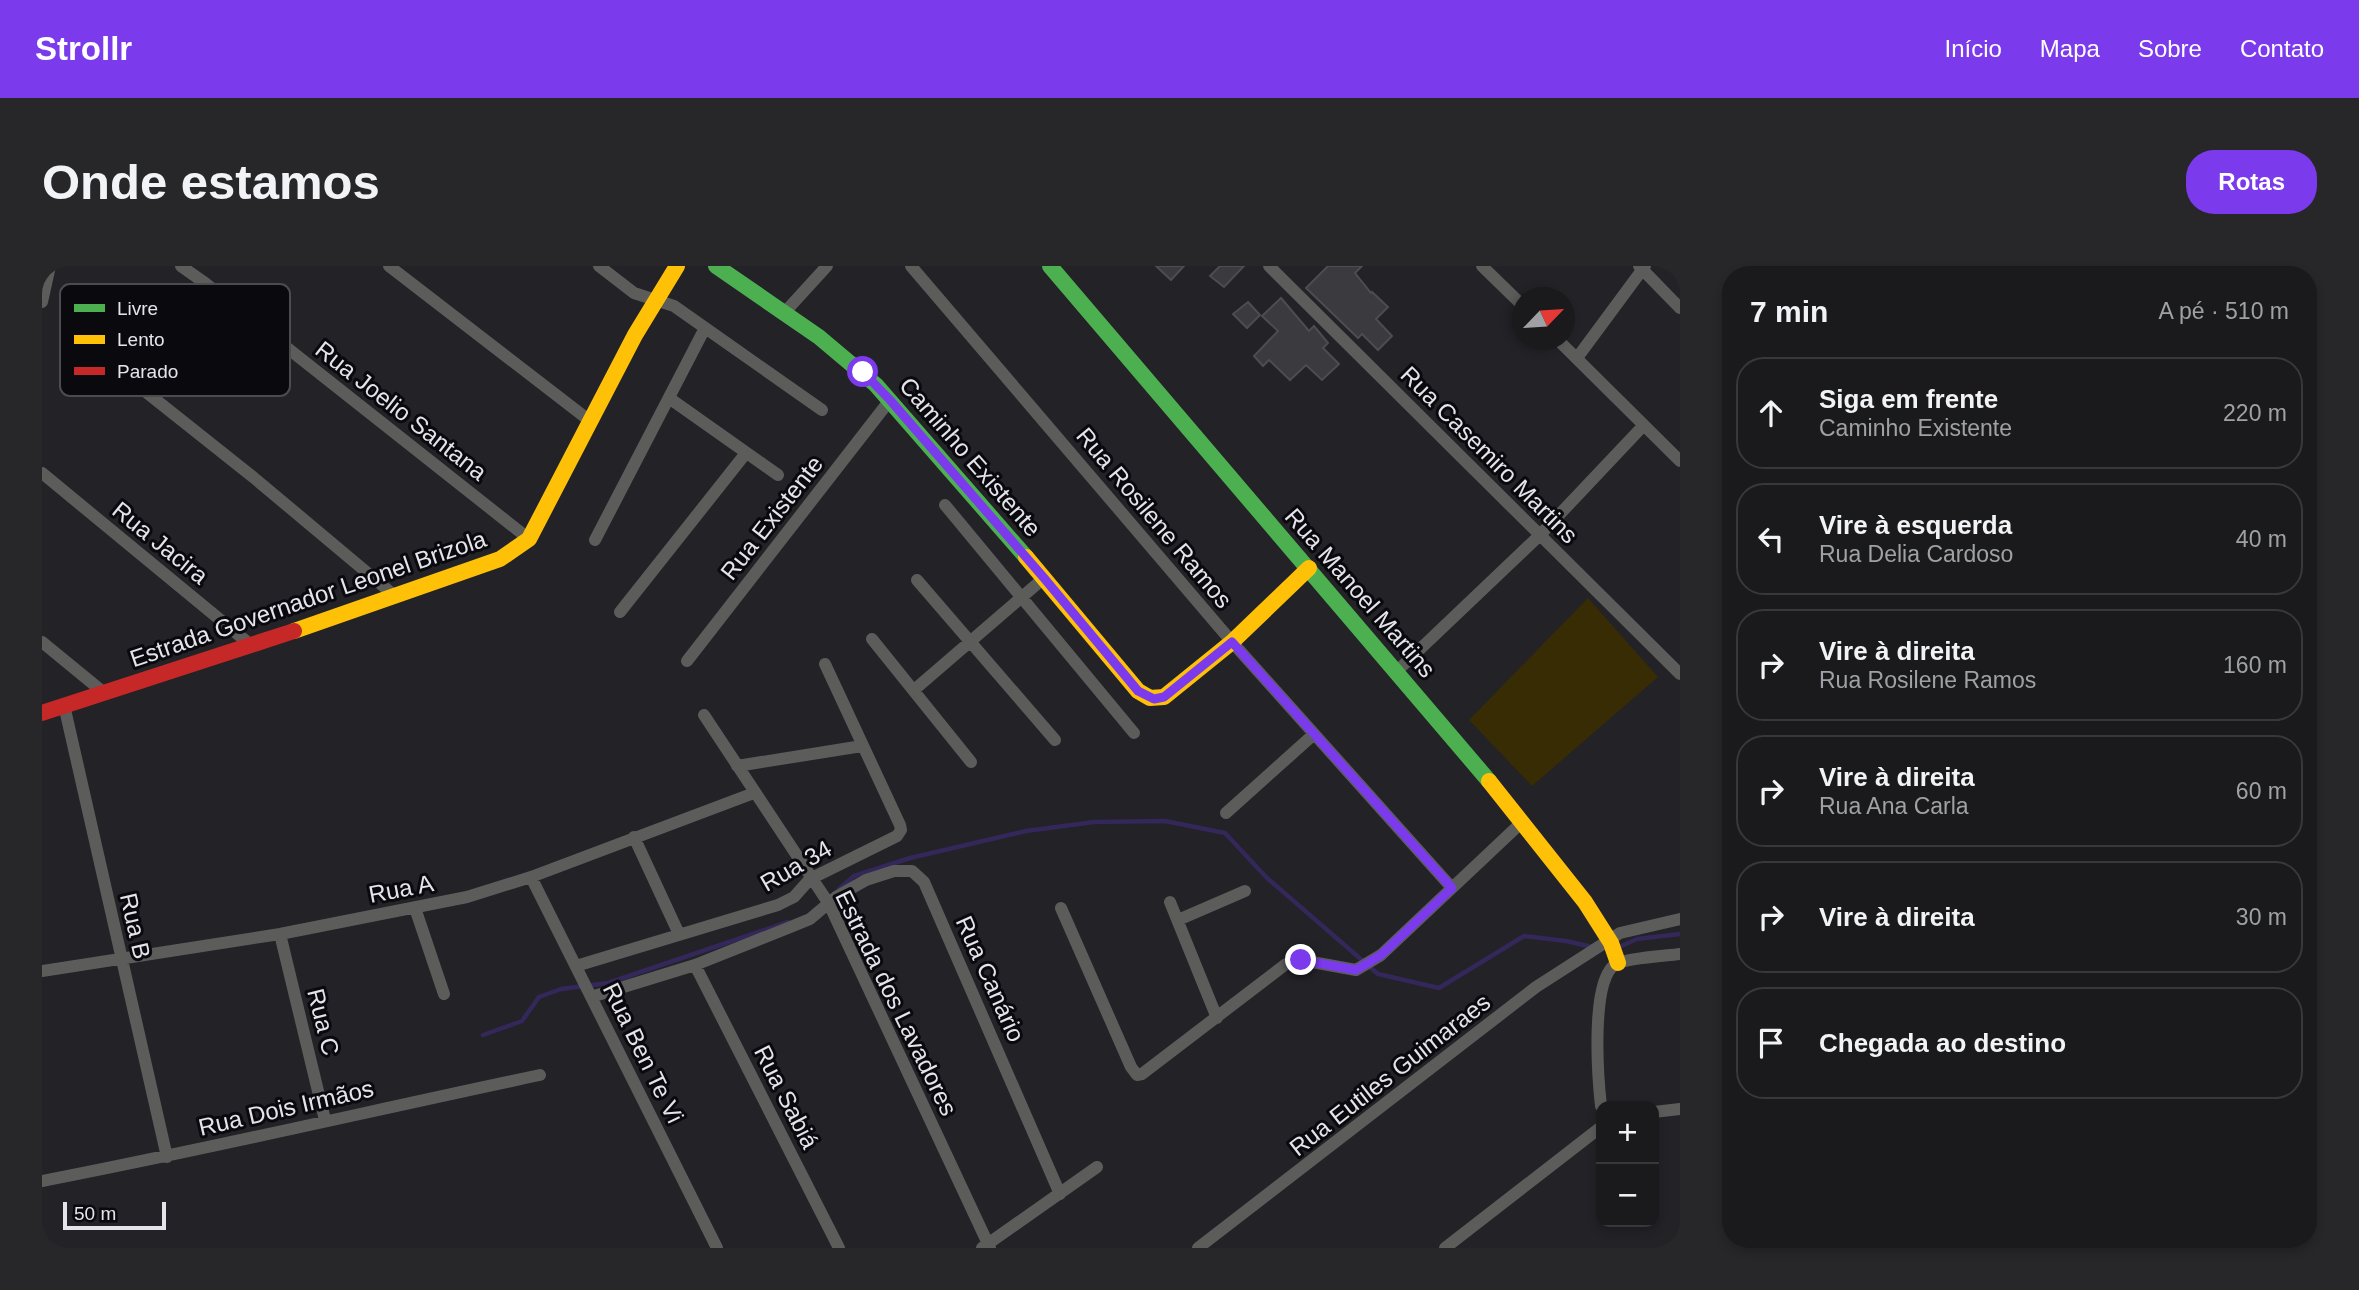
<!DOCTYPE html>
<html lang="pt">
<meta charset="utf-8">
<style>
:root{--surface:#1a1a1d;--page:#27272a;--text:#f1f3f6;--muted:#9fa1a4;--line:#38383b;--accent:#7c3aed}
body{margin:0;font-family:Arial,sans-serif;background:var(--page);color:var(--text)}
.controls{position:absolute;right:21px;bottom:21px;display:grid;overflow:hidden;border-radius:14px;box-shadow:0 4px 10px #0003}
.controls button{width:63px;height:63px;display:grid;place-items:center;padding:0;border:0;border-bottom:2px solid var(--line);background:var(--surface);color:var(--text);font:35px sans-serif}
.compass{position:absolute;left:1470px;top:21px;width:63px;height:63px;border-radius:50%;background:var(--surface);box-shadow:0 4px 10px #0003;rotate:65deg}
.scale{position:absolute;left:21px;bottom:18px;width:103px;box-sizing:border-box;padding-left:7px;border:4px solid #e5e4eb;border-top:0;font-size:19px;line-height:24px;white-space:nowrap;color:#e5e4eb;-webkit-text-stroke:5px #0a090e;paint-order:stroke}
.stop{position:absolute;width:21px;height:21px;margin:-16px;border:5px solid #7c3aed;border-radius:50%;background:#fff}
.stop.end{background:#7c3aed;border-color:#fff;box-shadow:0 2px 7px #0008}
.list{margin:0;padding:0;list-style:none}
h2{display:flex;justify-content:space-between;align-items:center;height:91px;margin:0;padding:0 28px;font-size:30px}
h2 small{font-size:23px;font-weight:400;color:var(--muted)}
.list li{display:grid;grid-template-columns:46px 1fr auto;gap:21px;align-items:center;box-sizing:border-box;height:112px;margin:0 14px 14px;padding:0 14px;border:2px solid var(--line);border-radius:28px}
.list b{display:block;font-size:26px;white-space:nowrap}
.list p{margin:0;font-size:23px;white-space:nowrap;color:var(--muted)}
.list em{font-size:23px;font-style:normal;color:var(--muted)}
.icon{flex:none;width:38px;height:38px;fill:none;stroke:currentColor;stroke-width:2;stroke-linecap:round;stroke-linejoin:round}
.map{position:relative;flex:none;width:1638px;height:982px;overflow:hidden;border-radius:28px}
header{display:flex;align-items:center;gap:42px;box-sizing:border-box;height:98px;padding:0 35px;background:var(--accent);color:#fff}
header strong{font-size:33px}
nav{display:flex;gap:38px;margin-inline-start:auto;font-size:24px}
.intro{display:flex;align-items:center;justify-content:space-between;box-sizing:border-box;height:168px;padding:0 42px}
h1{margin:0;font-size:49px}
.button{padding:18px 32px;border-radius:28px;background:var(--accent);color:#fff;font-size:24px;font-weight:700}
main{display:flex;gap:42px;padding:0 42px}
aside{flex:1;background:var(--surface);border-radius:28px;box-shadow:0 4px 10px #0003}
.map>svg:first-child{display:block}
.green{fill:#382c05}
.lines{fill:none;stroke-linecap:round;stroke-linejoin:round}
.stream{stroke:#342759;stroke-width:4.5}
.building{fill:#3b3a3f;stroke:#4c4c51;stroke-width:2}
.street{stroke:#5c5c5b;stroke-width:12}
.fast{stroke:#4caf50;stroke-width:16}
.slow{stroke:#ffc107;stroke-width:16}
.jam{stroke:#c62828;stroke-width:16}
.route{stroke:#7c3aed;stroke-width:9}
.labels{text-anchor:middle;stroke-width:6;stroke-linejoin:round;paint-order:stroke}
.street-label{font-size:24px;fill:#e5e4eb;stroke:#0a090e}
.key{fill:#0a090e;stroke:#4c4b50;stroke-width:2}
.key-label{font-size:19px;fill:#e5e4eb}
</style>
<header>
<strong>Strollr</strong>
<nav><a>Início</a><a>Mapa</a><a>Sobre</a><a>Contato</a></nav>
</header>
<div class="intro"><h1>Onde estamos</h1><a class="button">Rotas</a></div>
<main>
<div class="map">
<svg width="1638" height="982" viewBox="0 0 1638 982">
<rect width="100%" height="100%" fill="#222227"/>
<path class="green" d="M1546,332l70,79 -126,109 -63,-66z"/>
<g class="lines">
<path class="stream" d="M797,623l15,-13 56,-18 116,-27 68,-9 71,-1 60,12 42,45 111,96 61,14 85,-52 42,5 26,6
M1575,682l20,-9 43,-5
M441,769l39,-14 17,-24 22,-8 47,-6 180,-61"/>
</g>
<path class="building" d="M1114,0h28l-13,14z
M1178,0h24l-20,21 -14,-11z
M1286,0h34l-7,7 16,20 1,-1 16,15 -12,12 16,17 -14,14 -16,-16 -4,4 -52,-50z
M1239,32l28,33 5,-5 14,17 -5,5 16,16 -17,16 -16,-15 -16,15 -21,-20 -6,6 -9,-10 24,-25 -16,-15z
M1206,36l12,13 -13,13 -14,-14z"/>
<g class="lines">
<path class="street" d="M139,0l24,17 324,256
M347,0l201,155
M557,0l35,27 40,13 148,104
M869,0l321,376 220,246
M1227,0l411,408
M1440,0l40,39
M1597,0l41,42
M0,36l8,-36
M743,46l42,-46
M1516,74l122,121
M1535,92l68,-92
M65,95l146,116 142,119
M627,132l109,77
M0,207l210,173
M903,239l189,228
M553,274l110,-212
M875,314l138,160
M578,346l126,-159
M830,373l99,123
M0,376l61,50
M645,395l203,-261
M1355,405l143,-136 103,-109
M872,424l130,-112
M22,439l103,452
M662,449l125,189 161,344
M695,500l125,-20
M1184,547l87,-78
M592,571l45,97
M489,611l186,371
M1128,636l47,116
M373,642l29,86
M1019,642l70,159 6,8 5,-1 144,-110 15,-4 55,10 25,-15 142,-134
M1136,654l67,-29
M238,668l45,186
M653,699l144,283
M534,700l202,-61 16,-8 16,-18 87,-43 4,-6 -1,-5 -75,-161
M0,705l238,-37 187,-37 64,-20 223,-84
M549,731l104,-32 93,-37 22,-9 26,-22 30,-17 28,-9h18l12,11 136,312
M1559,840c-3,-27 -11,-127 15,-142 11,-6 49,-8 64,-10
M1612,846l26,-3
M0,915c166,-32 332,-71 498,-106
M940,982l115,-81
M1156,982l338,-261 84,-54 60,-14
M1403,982l156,-121"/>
<path class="fast" d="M674,0l103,71 57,48 150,172
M1008,0l439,515"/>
<path class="slow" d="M984,291l112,134 12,7 14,-1 68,-55 77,-74
M252,365l206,-72 29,-20 106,-204 42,-69
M1447,515l96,121 26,41 7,20"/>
<path class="jam" d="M0,447l252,-82"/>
</g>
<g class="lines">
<path class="route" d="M821,106l27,28 154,178 94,113 16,8 10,-2 68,-55 220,246 -71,67 -25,15 -55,-10"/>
</g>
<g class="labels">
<g class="street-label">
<text transform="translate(359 145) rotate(38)" y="8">Rua Joelio Santana</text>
<text transform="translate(1447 189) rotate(45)" y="8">Rua Casemiro Martins</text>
<text transform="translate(928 191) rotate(49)" y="8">Caminho Existente</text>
<text transform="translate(730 252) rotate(-52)" y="8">Rua Existente</text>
<text transform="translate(1112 252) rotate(50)" y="8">Rua Rosilene Ramos</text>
<text transform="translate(118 277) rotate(39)" y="8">Rua Jacira</text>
<text transform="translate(1318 327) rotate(49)" y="8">Rua Manoel Martins</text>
<text transform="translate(266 333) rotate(-19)" y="8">Estrada Governador Leonel Brizola</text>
<text transform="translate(754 600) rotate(-30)" y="8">Rua 34</text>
<text transform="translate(359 623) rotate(-11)" y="8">Rua A</text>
<text transform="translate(93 660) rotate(77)" y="8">Rua B</text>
<text transform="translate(948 713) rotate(66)" y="8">Rua Canário</text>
<text transform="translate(854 737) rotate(64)" y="8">Estrada dos Lavadores</text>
<text transform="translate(281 756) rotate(76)" y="8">Rua C</text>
<text transform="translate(601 787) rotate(64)" y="8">Rua Ben Te Vi</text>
<text transform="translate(1348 809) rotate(-38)" y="8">Rua Eutiles Guimaraes</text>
<text transform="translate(744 831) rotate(63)" y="8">Rua Sabiá</text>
<text transform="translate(244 842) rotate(-13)" y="8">Rua Dois Irmãos</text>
</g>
</g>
<rect x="18" y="18" width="230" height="112" rx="10" class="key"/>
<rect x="32" y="38" width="31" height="8" fill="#4caf50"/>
<rect x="32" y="69" width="31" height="9" fill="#ffc107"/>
<rect x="32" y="101" width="31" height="8" fill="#c62828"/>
<g class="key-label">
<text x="75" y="49">Livre</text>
<text x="75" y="80">Lento</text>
<text x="75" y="112">Parado</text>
</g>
</svg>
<div class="controls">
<button>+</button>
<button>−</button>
</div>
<svg class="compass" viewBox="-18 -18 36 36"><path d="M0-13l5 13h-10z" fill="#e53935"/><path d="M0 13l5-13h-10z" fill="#9fa1a4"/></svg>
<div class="scale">50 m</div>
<div class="stop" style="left:821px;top:106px"></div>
<div class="stop end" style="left:1259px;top:694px"></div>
</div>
<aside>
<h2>7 min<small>A pé · 510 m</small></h2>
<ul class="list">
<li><svg class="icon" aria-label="ahead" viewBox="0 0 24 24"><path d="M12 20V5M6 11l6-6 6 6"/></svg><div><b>Siga em frente</b><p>Caminho Existente</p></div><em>220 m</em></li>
<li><svg class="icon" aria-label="left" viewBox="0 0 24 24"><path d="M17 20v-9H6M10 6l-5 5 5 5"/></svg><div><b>Vire à esquerda</b><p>Rua Delia Cardoso</p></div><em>40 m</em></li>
<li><svg class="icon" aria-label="right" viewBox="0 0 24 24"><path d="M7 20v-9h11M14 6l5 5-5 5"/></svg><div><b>Vire à direita</b><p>Rua Rosilene Ramos</p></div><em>160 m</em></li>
<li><svg class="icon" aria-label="right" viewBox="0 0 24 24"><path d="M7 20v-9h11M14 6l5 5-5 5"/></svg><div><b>Vire à direita</b><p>Rua Ana Carla</p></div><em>60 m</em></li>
<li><svg class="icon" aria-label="right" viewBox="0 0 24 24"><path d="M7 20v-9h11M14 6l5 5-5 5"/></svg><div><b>Vire à direita</b></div><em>30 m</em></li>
<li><svg class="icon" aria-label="arrive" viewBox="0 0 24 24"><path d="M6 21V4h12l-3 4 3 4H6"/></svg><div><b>Chegada ao destino</b></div></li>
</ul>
</aside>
</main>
